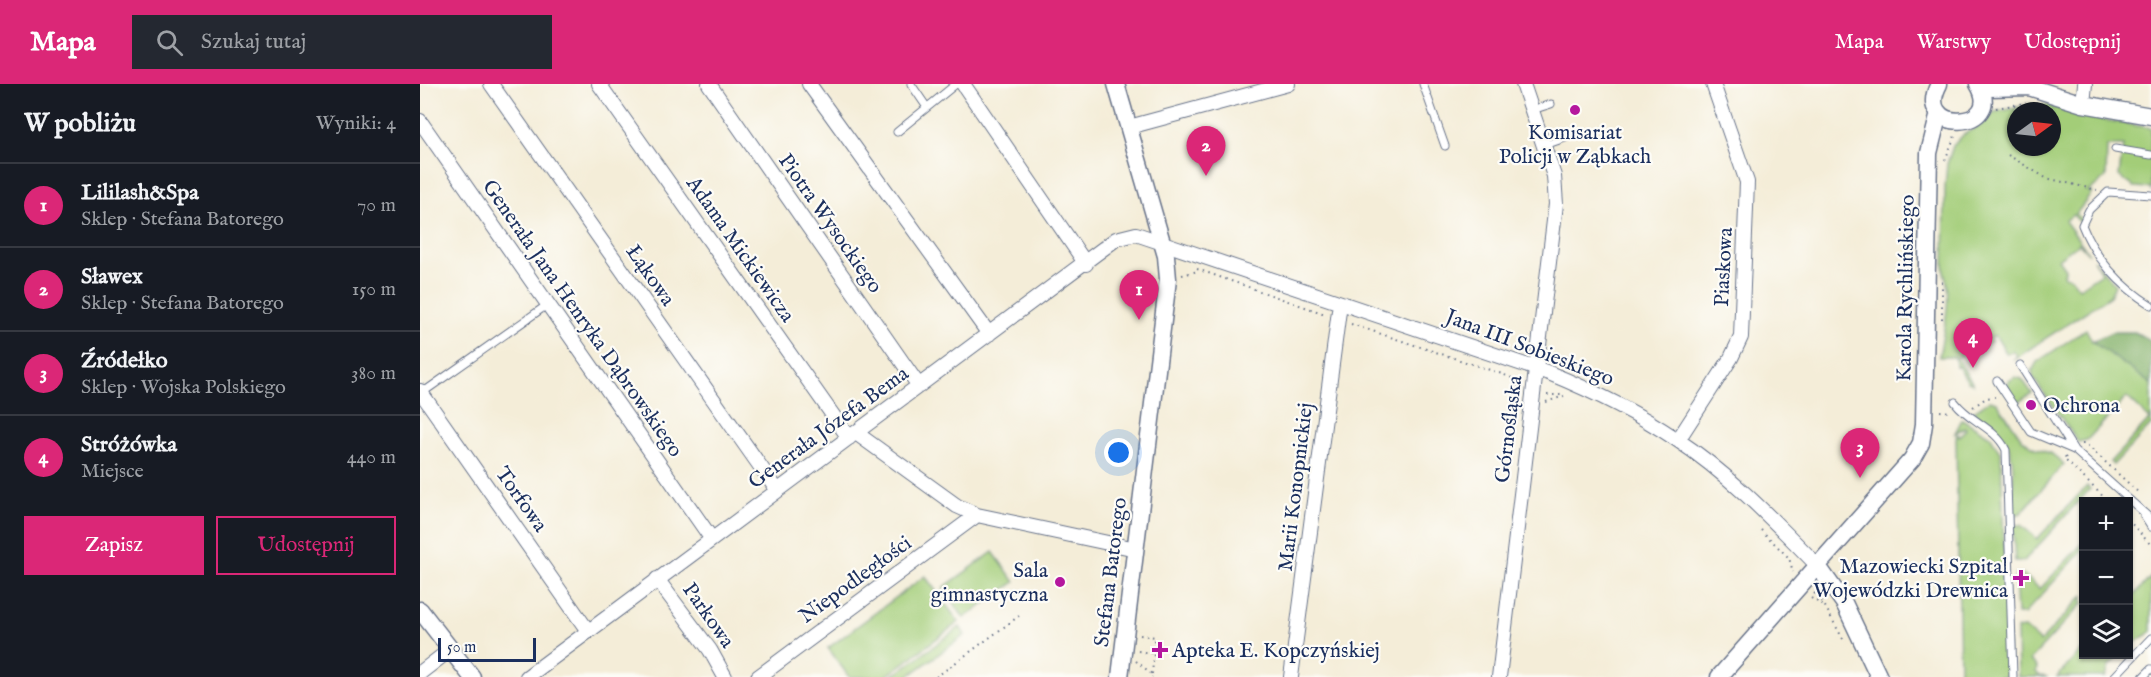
<!DOCTYPE html>
<html lang="pl">
<meta charset="utf-8">
<style>
:root{--surface:#171b24;--page:#242831;--text:#f1f3f6;--muted:#9ea1a6;--line:#363941;--accent:#db2777}
body{margin:0;font-family:"IM FELL English",serif;background:var(--page);color:var(--text)}
.controls{position:absolute;right:18px;bottom:18px;display:grid;overflow:hidden;border-radius:0px;box-shadow:0 2px 4px #0004}
.controls button{width:54px;height:54px;display:grid;place-items:center;padding:0;border:0;border-bottom:2px solid var(--line);background:var(--surface);color:var(--text);font:30px sans-serif}
.compass{position:absolute;left:1587px;top:18px;width:54px;height:54px;border-radius:50%;background:var(--surface);box-shadow:0 2px 4px #0004;rotate:75deg}
.scale{position:absolute;left:18px;bottom:15px;width:98px;box-sizing:border-box;padding-left:6px;border:3px solid #1b2f5e;border-top:0;font-size:16px;line-height:21px;white-space:nowrap;color:#1b2f5e;-webkit-text-stroke:4px #fdfcf7;paint-order:stroke}
.you{position:absolute;left:699px;top:369px;width:21px;height:21px;margin:-15px;border:4px solid #fff;border-radius:50%;background:#1a73e8;box-shadow:0 0 0 9px #1a73e833}
.badge{display:grid;place-items:center;width:39px;height:39px;border-radius:50%;background:var(--accent);color:#fff;font-size:20px;font-weight:700}
.pin{position:absolute;translate:-50% -50px;filter:drop-shadow(0 2px 3px #0008)}
.pin::after{content:'';position:absolute;top:32px;width:21px;height:18px;background:inherit;clip-path:polygon(0 0,100% 0,50% 100%)}
.list{margin:0;padding:0;list-style:none}
h2{display:flex;justify-content:space-between;align-items:center;height:78px;margin:0;padding:0 24px;font-size:26px}
h2 small{font-size:20px;font-weight:400;color:var(--muted)}
.list li{display:grid;grid-template-columns:39px 1fr auto;gap:18px;align-items:center;box-sizing:border-box;height:84px;padding:0 24px;border-top:2px solid var(--line)}
.list b{display:block;font-size:22px;white-space:nowrap}
.list p{margin:0;font-size:20px;white-space:nowrap;color:var(--muted)}
.list em{font-size:20px;font-style:normal;color:var(--muted)}
.actions{display:flex;gap:12px;padding:18px 24px}
.actions a{flex:1;padding:14px 0;border:2px solid var(--accent);border-radius:0px;text-align:center;font-size:21px;color:var(--accent)}
.actions .main{background:var(--accent);color:#fff}
.icon{flex:none;width:33px;height:33px;fill:none;stroke:currentColor;stroke-width:2;stroke-linecap:round;stroke-linejoin:round}
.map{position:relative;flex:none;width:1731px;height:593px;overflow:hidden}
header{display:flex;align-items:center;gap:36px;box-sizing:border-box;height:84px;padding:0 30px;background:var(--accent);color:#fff}
header strong{font-size:28px}
nav{display:flex;gap:33px;margin-inline-start:auto;font-size:21px}
.search{width:420px;height:54px;background:var(--page);display:flex;align-items:center;gap:15px;box-sizing:border-box;padding:0 21px;border-radius:0px;color:var(--muted);font-size:22px}
main{display:flex}
aside{flex:1;background:var(--surface)}
.map>svg:first-child{display:block}
.green{fill:#a3cd78;stroke:#5f7e6b;stroke-width:1.5;fill-rule:evenodd}
.forest{fill:#82b068;stroke:#4e7063;stroke-width:1.5}
.lines{fill:none;stroke-linecap:round;stroke-linejoin:round}
.service-casing{stroke:#677289;stroke-width:9}
.minor-casing{stroke:#677289;stroke-width:16}
.tertiary-casing{stroke:#677289;stroke-width:19}
.path{stroke:#677289;stroke-width:2;stroke-dasharray:1.5 4.5;stroke-linecap:butt}
.service{stroke:#fff;stroke-width:7}
.minor{stroke:#fff;stroke-width:14}
.tertiary{stroke:#fff;stroke-width:16}
.poi-dot{fill:#b5179e;stroke:#fdfcf7;stroke-width:2}
.labels{text-anchor:middle;stroke-width:4.5;stroke-linejoin:round;paint-order:stroke}
.poi-label{font-size:21px;fill:#1b2f5e;stroke:#fdfcf7;text-anchor:start}
.street-label{font-size:21px;fill:#1b2f5e;stroke:#fdfcf7}
</style>
<header>
<strong>Mapa</strong>
<div class="search"><svg class="icon" aria-label="search" viewBox="0 0 24 24"><circle cx="10" cy="10" r="6"/><path d="M15 15l6 6"/></svg>Szukaj tutaj</div>
<nav><a>Mapa</a><a>Warstwy</a><a>Udostępnij</a></nav>
</header>
<main>
<aside>
<h2>W pobliżu<small>Wyniki: 4</small></h2>
<ul class="list">
<li><span class="badge">1</span><div><b>Lililash&amp;Spa</b><p>Sklep · Stefana Batorego</p></div><em>70 m</em></li>
<li><span class="badge">2</span><div><b>Sławex</b><p>Sklep · Stefana Batorego</p></div><em>150 m</em></li>
<li><span class="badge">3</span><div><b>Źródełko</b><p>Sklep · Wojska Polskiego</p></div><em>380 m</em></li>
<li><span class="badge">4</span><div><b>Stróżówka</b><p>Miejsce</p></div><em>440 m</em></li>
</ul>
<div class="actions"><a class="main">Zapisz</a><a>Udostępnij</a></div>
</aside>
<div class="map">
<svg width="1731" height="593" viewBox="0 0 1731 593">
<rect width="100%" height="100%" fill="#fdfcf7"/>
<filter id="ink" filterUnits="userSpaceOnUse"><feTurbulence type="fractalNoise" baseFrequency=".0167" numOctaves="2"/><feDisplacementMap in="SourceGraphic" scale="12" xChannelSelector="R" yChannelSelector="G"/><feConvolveMatrix kernelMatrix="1 2 1 2 8 2 1 2 1" color-interpolation-filters="sRGB"/></filter>
<filter id="wash" filterUnits="userSpaceOnUse"><feTurbulence type="fractalNoise" baseFrequency=".008" numOctaves="4" result="noise"/><feDisplacementMap in="SourceGraphic" scale="24" xChannelSelector="R" yChannelSelector="G"/><feGaussianBlur stdDeviation="1.35" result="paint"/><feColorMatrix in="noise" values="0 0 0 0 0 0 0 0 0 0 0 0 0 0 0 0 0 1.4 0 .05"/><feComposite in="paint" operator="in"/></filter>
<g filter="url(#wash)">
<rect width="100%" height="100%" fill="#f4edd8"/>
<path class="green" d="M1612,21h15l45,13 59,10v63l-2,-3 -15,-1 -15,-11 4,-30h-16l-1,31 -18,15 4,1 -16,21 8,7 -2,3 -9,-9 -8,6 24,33 -10,-11 -21,16 7,10 -1,7 7,2 8,10 22,-15 -8,-14 22,26 -5,11 -97,64 4,-4 -4,-5 -6,3 -12,-19 -5,3 2,3 -10,6 -2,-3 -23,14 16,26 -5,-2 -10,-16 -2,1 -1,-10h-16c4,-25 14,-61 5,-85l1,-85 2,-23 6,-18 11,-12 17,-9 13,-13zM1596,27h36v36h-36z
M1666,245l6,12 59,43v41l-38,40 -3,-3 40,-43 -23,-22 -40,43 -9,2 -44,-63 -2,-8 5,-9z
M1595,293l7,2 10,14 -15,10 -10,-16 2,-6z
M1570,316l7,2 25,37 13,9 17,6 12,10 -43,49 -5,2 -3,-1c-1,-25 6,-64 -14,-83 -7,-8 -20,-10 -25,-20z
M1542,335l28,17 11,18 7,223h-48l-4,-239 1,-4 2,2 7,-7 -1,-2 -10,6z
M1667,402l3,3 -66,72h-9l-2,-36h8l16,14z
M1663,459v7l-59,64h-7l-2,-39h9l16,14z
M573,468l22,30 -51,36 -21,-30z
M505,492l34,46 -74,55h-36l-21,-29z
M1731,493v55l-22,14v-45z
M1663,512v7l-53,57 7,7 -1,5 4,4 8,1h-30l-1,-48 7,-1 16,14z
M540,543l5,8 -58,42h-16z
M1663,565l1,5 36,1 -11,11 -3,11h-49z"/>
<path class="forest" d="M1692,248h23l16,9v43l-59,-43z"/>
</g>
<g filter="url(#ink)">
<g class="lines">
<defs>
<path id="service" d="M491,0l15,22
M1003,0l22,62
M1112,26l19,-6
M477,48l59,-48
M1125,61l20,-7
M1695,65l36,6
M1731,111l-43,-3 -19,18 -7,15c13,33 38,61 69,80
M1600,281l54,85 77,69
M1577,297l34,51 43,18
M2,309l125,-88
M1535,318c15,20 40,25 51,48l7,227
M1724,432l7,11
M1694,593l37,-39
M1723,593l8,-8"/>
<path id="minor" d="M71,0l286,406
M179,0l250,354
M289,0l210,302
M389,0l180,250
M543,0l123,180
M1663,20l2,-20
M0,37l291,417
M709,43l159,-43
M0,307l168,240
M436,349l101,73 20,9 159,34
M1258,356l53,-82 10,-21 6,-155 -34,-98
M237,495l53,71 15,27
M0,589l31,-24
M107,593l581,-432 8,-6 20,-5 413,139c44,18 87,39 127,66 52,34 97,81 141,126
M338,593l219,-162
M871,593l49,-374
M1079,593l57,-473 -2,-28 -31,-92"/>
<path id="tertiary" d="M696,0l50,172 2,23 -48,398
M1519,0c-27,51 68,47 39,0
M1560,0l9,4 40,-1 54,17 68,12
M1397,481l27,38 35,74
M0,526l52,67
M1299,593l193,-218 9,-16 3,-19 5,-271 10,-40"/>
</defs>
<use href="#service" class="service-casing"/>
<use href="#minor" class="minor-casing"/>
<use href="#tertiary" class="tertiary-casing"/>
<path class="path" d="M1576,24l30,-5
M1588,71l38,23 51,12
M1525,76l10,-24
M777,185l128,45
M762,191l16,-4
M1522,235v-42
M931,240l151,50 10,4 7,11
M1127,311h18
M1126,318l18,-6
M1553,323l13,-9 9,-1
M1520,327l11,1
M1662,360h4l54,50
M1646,373l-2,2 45,43
M1708,436l23,25
M1341,446l28,28 4,14
M1394,509l9,7
M1391,514l13,8
M1402,517l22,40
M720,551l15,2 -2,16
M718,567l19,3
M716,577l17,14 -1,2
M732,590l2,-21
M516,593l83,-61"/>
<use href="#service" class="service"/>
<use href="#minor" class="minor"/>
<use href="#tertiary" class="tertiary"/>
</g>
</g>
<g class="poi-dot">
<circle cx="1155" cy="26" r="6"/>
<circle cx="1611" cy="321" r="6"/>
<path d="M1598 485h6v6h6v6h-6v6h-6v-6h-6v-6h6z"/>
<circle cx="640" cy="498" r="6"/>
<path d="M737 557h6v6h6v6h-6v6h-6v-6h-6v-6h6z"/>
</g>
<g class="labels">
<g class="poi-label">
<text x="1155" y="55" text-anchor="middle">Komisariat<tspan x="1155" dy="24">Policji w Ząbkach</tspan></text>
<text x="1623" y="328">Ochrona</text>
<text x="1588" y="489" text-anchor="end">Mazowiecki Szpital<tspan x="1588" dy="24">Wojewódzki Drewnica</tspan></text>
<text x="628" y="493" text-anchor="end">Sala<tspan x="628" dy="24">gimnastyczna</tspan></text>
<text x="752" y="573">Apteka E. Kopczyńskiej</text>
</g>
<g class="street-label">
<text transform="translate(411 139) rotate(55)" y="7">Piotra Wysockiego</text>
<text transform="translate(321 165) rotate(55)" y="7">Adama Mickiewicza</text>
<text transform="translate(1303 183) rotate(-87)" y="7">Piaskowa</text>
<text transform="translate(231 191) rotate(55)" y="7">Łąkowa</text>
<text transform="translate(1485 204) rotate(-89)" y="7">Karola Rychlińskiego</text>
<text transform="translate(163 234) rotate(55)" y="7">Generała Jana Henryka Dąbrowskiego</text>
<text transform="translate(1110 263) rotate(21)" y="7">Jana III Sobieskiego</text>
<text transform="translate(408 343) rotate(-36)" y="7">Generała Józefa Bema</text>
<text transform="translate(1088 345) rotate(-83)" y="7">Górnośląska</text>
<text transform="translate(875 403) rotate(-83)" y="7">Marii Konopnickiej</text>
<text transform="translate(102 415) rotate(55)" y="7">Torfowa</text>
<text transform="translate(690 488) rotate(-83)" y="7">Stefana Batorego</text>
<text transform="translate(435 495) rotate(-36)" y="7">Niepodległości</text>
<text transform="translate(289 531) rotate(55)" y="7">Parkowa</text>
</g>
</g>
</svg>
<div class="controls">
<button>+</button>
<button>−</button>
<button><svg class="icon" aria-label="layers" viewBox="0 0 24 24"><path d="M12 4l9 5-9 5-9-5zM3 14l9 5 9-5"/></svg></button>
</div>
<svg class="compass" viewBox="-18 -18 36 36"><path d="M0-13l5 13h-10z" fill="#e53935"/><path d="M0 13l5-13h-10z" fill="#9ea1a6"/></svg>
<div class="scale">50 m</div>
<div class="you"></div>
<div class="pin badge" style="left:719px;top:236px">1</div>
<div class="pin badge" style="left:786px;top:92px">2</div>
<div class="pin badge" style="left:1440px;top:394px">3</div>
<div class="pin badge" style="left:1553px;top:284px">4</div>
</div>
</main>
